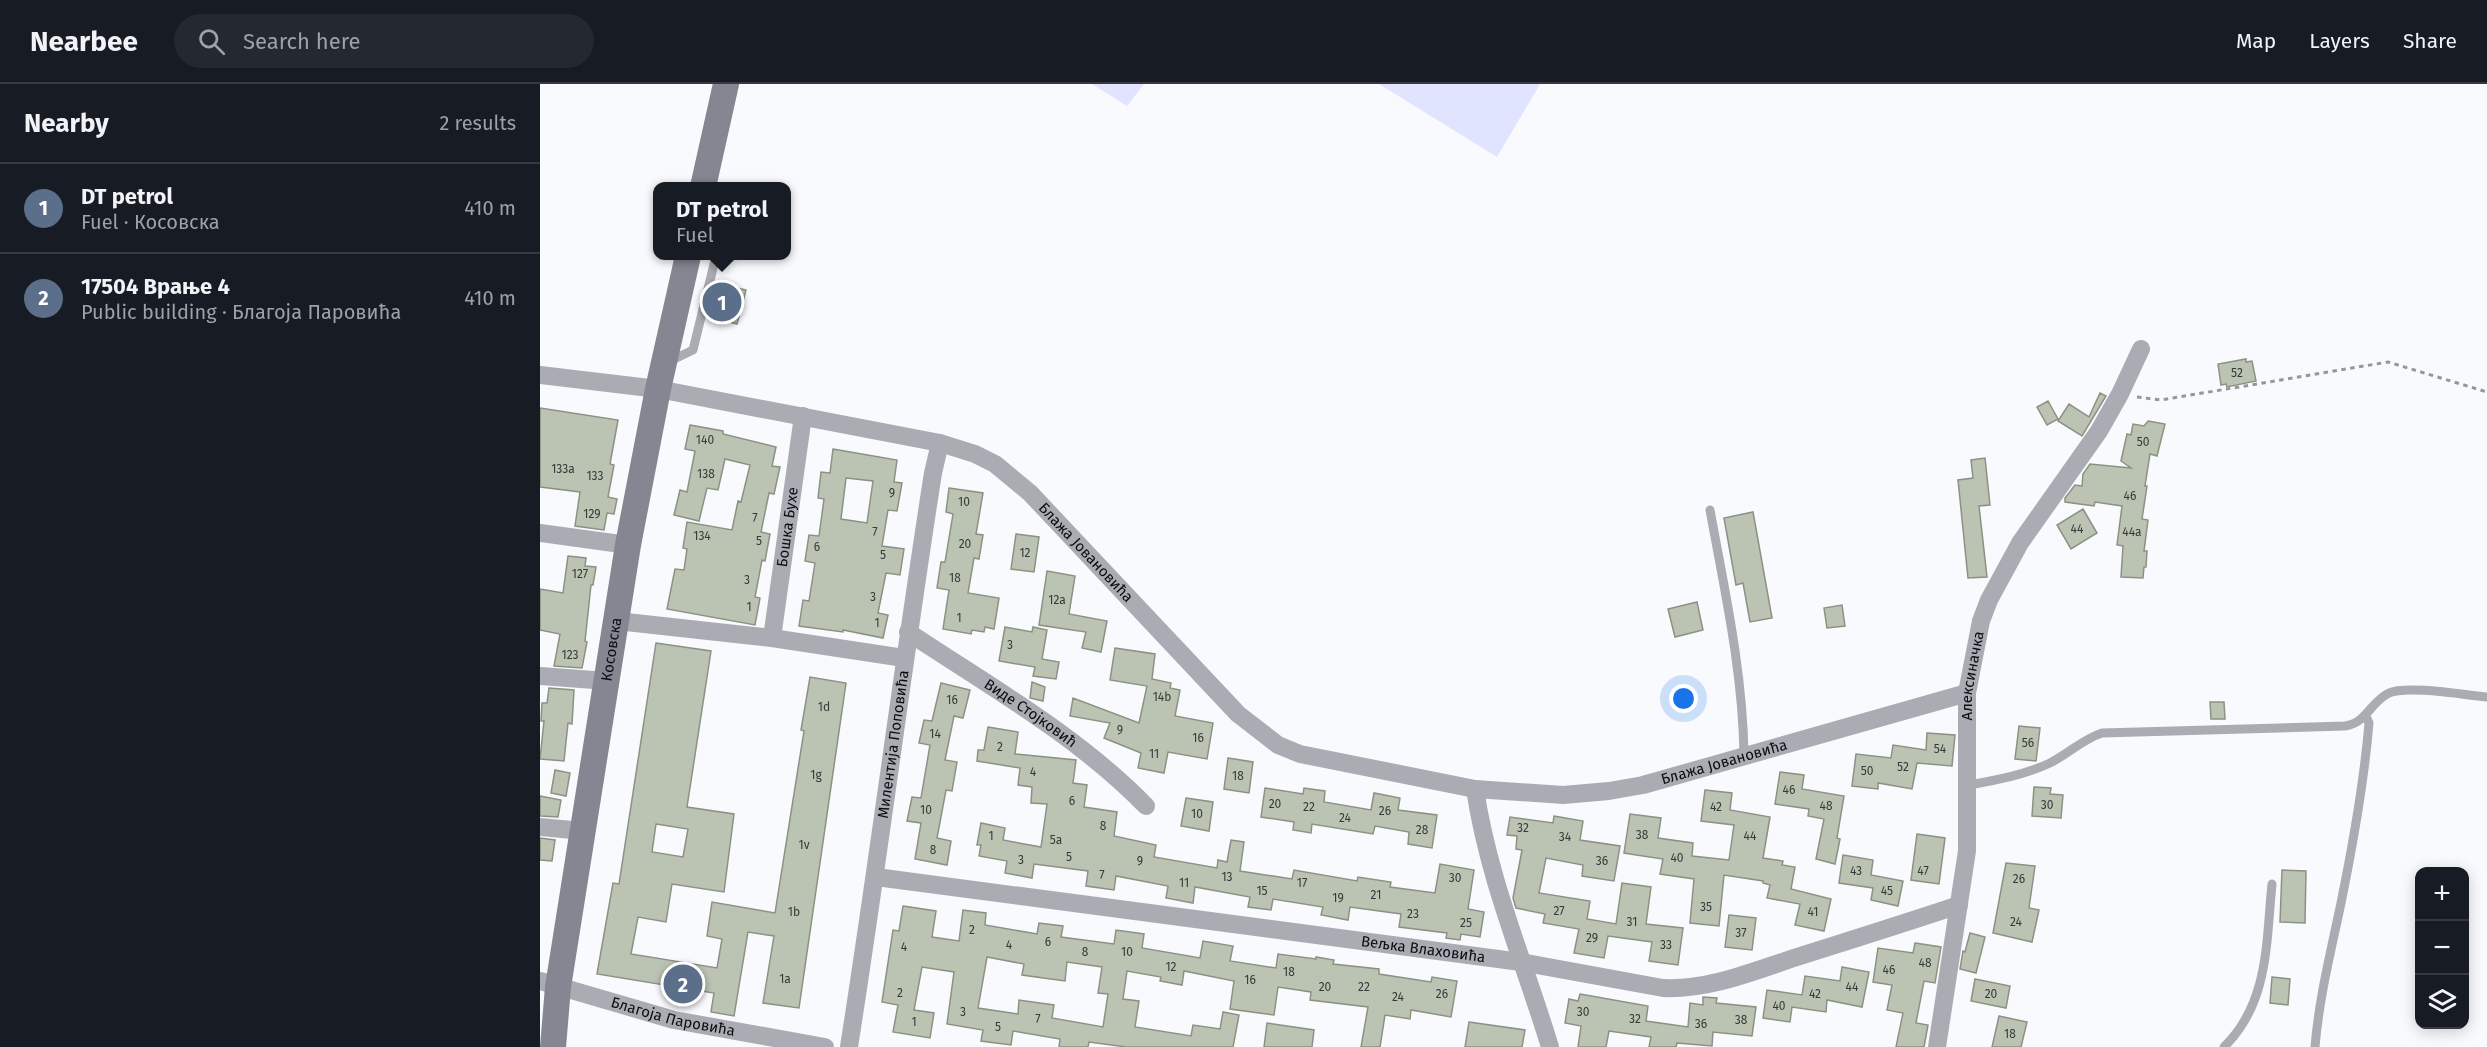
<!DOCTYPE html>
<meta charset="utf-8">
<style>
:root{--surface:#171b24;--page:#242831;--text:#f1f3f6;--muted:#9ea1a6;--line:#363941;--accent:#587f00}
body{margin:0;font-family:"Fira Sans",sans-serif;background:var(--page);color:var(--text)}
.controls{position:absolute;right:18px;bottom:18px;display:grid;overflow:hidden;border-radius:12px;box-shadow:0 3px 15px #0003}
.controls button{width:54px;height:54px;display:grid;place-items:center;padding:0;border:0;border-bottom:2px solid var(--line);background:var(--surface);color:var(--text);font:30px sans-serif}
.you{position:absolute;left:1144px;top:615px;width:21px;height:21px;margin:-15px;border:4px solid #fff;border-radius:50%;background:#1a73e8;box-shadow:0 0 0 9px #1a73e833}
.badge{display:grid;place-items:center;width:39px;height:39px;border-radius:50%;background:var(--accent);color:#fff;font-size:20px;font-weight:700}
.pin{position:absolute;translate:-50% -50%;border:3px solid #fff;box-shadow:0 2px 6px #0006}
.popup{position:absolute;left:113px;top:98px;width:138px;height:78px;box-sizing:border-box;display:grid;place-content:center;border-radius:12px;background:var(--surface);filter:drop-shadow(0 2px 4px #0005);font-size:20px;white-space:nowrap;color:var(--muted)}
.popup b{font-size:22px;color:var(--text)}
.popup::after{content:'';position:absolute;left:50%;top:100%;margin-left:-12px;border:12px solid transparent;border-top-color:var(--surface)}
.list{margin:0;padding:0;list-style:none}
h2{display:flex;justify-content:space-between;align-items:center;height:78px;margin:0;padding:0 24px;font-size:26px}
h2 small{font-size:20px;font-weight:400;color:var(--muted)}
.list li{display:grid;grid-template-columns:39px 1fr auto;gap:18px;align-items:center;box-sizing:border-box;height:90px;padding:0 24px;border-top:2px solid var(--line)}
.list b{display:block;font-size:22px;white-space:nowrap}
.list p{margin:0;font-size:20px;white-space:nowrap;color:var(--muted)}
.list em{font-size:20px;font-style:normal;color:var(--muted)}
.icon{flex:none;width:33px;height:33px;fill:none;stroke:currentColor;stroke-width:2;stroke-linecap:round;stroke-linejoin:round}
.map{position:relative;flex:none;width:1947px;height:963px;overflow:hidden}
header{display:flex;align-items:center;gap:36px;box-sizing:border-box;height:84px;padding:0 30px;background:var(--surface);border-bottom:2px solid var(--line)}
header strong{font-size:28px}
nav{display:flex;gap:33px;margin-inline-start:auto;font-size:21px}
.search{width:420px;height:54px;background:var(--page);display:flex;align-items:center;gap:15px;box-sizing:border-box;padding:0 21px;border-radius:33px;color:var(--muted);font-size:22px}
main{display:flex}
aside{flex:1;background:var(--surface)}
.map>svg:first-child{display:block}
.green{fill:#e1e4fe}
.building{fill:#bbc3b3;stroke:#8b9283;stroke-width:1.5;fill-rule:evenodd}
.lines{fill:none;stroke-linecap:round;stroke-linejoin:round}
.path{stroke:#96979b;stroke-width:3;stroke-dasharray:4.5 4.5;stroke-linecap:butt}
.lane{stroke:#abacb3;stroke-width:9}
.street{stroke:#abacb3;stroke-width:18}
.secondary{stroke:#858691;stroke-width:26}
.labels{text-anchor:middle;stroke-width:6;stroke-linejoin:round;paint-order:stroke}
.number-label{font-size:12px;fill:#37393a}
.street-label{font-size:15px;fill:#0b0b11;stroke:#f9fafd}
</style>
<header>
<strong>Nearbee</strong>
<div class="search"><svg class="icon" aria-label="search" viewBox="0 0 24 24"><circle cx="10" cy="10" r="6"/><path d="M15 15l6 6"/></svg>Search here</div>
<nav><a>Map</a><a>Layers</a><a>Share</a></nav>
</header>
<main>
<aside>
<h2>Nearby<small>2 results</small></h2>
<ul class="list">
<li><span class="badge" style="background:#5c6f8a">1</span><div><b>DT petrol</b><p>Fuel · Косовска</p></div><em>410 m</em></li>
<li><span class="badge" style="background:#5c6f8a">2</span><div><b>17504 Врање 4</b><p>Public building · Благоја Паровића</p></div><em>410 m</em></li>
</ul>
</aside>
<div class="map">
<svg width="1947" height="963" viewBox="0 0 1947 963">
<rect width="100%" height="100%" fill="#f9fafd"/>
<path class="green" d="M552,0h52l-17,22z
M839,0h161l-43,73z"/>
<path class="building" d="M181,200l25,6 -9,34 -25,-7z
M1706,275v3l6,-1 4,20 -29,6 -1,-3 -5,1 -3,-21z
M1560,309l6,3 -24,40 -24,-15 11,-17 20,13z
M1508,317l10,18 -11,6 -10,-18z
M0,324l78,12 -8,44 4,1 -6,32 9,2 -3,15 -7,-1 -3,17 -29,-4 5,-34 -40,-5z
M1608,337l17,3 -8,32 -7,-2 -5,32h2l-5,33 6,1 -4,31h3l-1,16h-2l-1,11 -22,-1 2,-31 -6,-1 5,-39 -27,-4 -1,4 -29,-4v-4l10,-13 7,1 1,-12 7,-10 41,4 -10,-7 6,-27 4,1 2,-11 11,2z
M150,341l33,6v3l53,13 -4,19 8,1 -6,27 -5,-1 -8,39 9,2 -5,27 -3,-1 -7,37 5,1 -5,27 -88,-16 8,-40 9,1 3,-21 -4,-1 4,-26 45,8 6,-29 3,1 9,-37 -25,-6 -7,31 -11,-2 -8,33 -25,-6 6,-25 7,2 8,-41 -10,-2z
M293,365l64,11 -3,22 8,1 -5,28 -9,-1 -6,36 22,3 -4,26 -14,-2 -8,40 10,2 -5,23 -40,-8v2l-44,-6 4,-26 6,1 6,-38 -10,-2 4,-26 10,1 5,-37 -6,-1 3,-26 9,1zM306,394l27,3 -6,42 -26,-4z
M1445,374l5,47 -11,1 8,71 -19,1 -10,-98 15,-2 -2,-18z
M409,404l34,5 -7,41 7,1 -4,24 -5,-1 -6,35 31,5 -5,31 -9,-2 -1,5 -12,-2 -1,4 -28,-5 6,-39 -12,-2 4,-26h4l8,-48 -7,-2z
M1543,425l14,24 -26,16 -14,-24z
M1213,428l19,106 -22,4 -7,-39 -7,2 -12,-67z
M476,450l23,3 -5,35 -23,-3z
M28,472l18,2 -1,8 11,1 -3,18h-2l-6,56 2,1 -5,26 -28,-2 6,-32 -20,-4v-41l23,4z
M507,487l28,5 -6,38 38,7 -6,31 -19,-4 4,-16 -47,-7z
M1157,518l6,28 -28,7 -7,-28z
M1302,521l3,21 -18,2 -3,-20z
M465,543l27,5 1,-5 14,3 -5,29 17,3 -3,17 -23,-3 2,-9 -36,-6z
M116,559l55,8 -24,156 47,7 -10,78 -52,-8 -6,38 -28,-5 -7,37 86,14 5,-29 -15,-3 5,-34 63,11 29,-182 -3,-1 9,-53 36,6 -47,325 -36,-5 11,-67 -26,-4 -14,84 -23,-4 3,-19 -117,-19 16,-91 6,1zM116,740l32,5 -5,28 -31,-5z
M575,564l40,6 -3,25 19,4 -1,5 10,2 -5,26 38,7 -6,36 -39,-7 -4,21 -26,-5 3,-15 -37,-15 6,-15 -40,-7 3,-18 66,25 8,-37 -37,-6z
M492,598l13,5 -2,14 -13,-3z
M401,599l29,7 -7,28 -9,-2 -9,44 12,2 -5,29 -6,-1 -9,48 14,3 -4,24 -32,-6 6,-36 -14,-2 5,-24 9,1 9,-53 -11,-2 5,-23 8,1z
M9,604l25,2 -2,34 -4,-1 -4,38 -24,-2 4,-38h-3l1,-18h5z
M1670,618h14l1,17h-14z
M1479,642l21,2 -4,33 -21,-2z
M448,643l30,5 -3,22 61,6 -3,23 14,2 -3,22 33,5 -3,24 42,9 -2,12 63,11 1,-8 9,2 4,-22 13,2 -4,29 52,8 2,-9 63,11 1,-4 33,5 -1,5 45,6 5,-29 34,6 -6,39 16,3 -4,25 -19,-3 -1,6 -14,-2 1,-5 -48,-6 2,-13 -51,-7 -2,13 -27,-5 2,-8 -50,-8 -2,11 -23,-3 2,-10 -55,-10 -2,16 -27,-5 2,-12 -52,-10 -2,14 -28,-4 2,-15 -54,-7 -2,14 -27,-5 2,-12 -28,-5 2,-11h-4l4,-22 24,5 -2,12 38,7 6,-43 -16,-1 1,-16 -14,-2 2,-17 -43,-7 1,-11h6z
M1387,649l28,2 -3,31 -35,-3 -5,26 -34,-6v6l-26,-3 4,-32 35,4 2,-13 33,5z
M688,674l25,4 -4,31 -25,-4z
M15,686l15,3 -4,23 -15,-3z
M1240,688l24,3 -2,14 42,7 -7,42 3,1 -5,25 -19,-5 8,-40 -16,-3 1,-7 -34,-5z
M1494,703l17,1 -1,6 13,1 -2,23 -29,-2z
M725,704l38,6 1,-6 21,3 -1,11 47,8 3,-17 26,5 -2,12 39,5 -5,33 -24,-4 1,-12 -34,-6 -2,8 -61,-10 -1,9 -18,-3 1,-8 -33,-5z
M1165,706l27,3 -2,17 40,7 -7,41 20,3 -1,4 13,2 -4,22 40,10 -7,32 -29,-6 5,-21 -33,-6 3,-13 -7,-2v-2l-39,-6 -5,51 -29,-3 4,-44 -34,-5 3,-15 -39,-6 6,-39 31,4 -3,20 35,5 -1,13 37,4 5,-35 -33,-4z
M0,712l21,4 -3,17 -18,-1z
M646,714l27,4 -4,29 -28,-5z
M1014,732l29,5 -3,19 40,6 -6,35 -32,-5 1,-11 -37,-7 -7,35 51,8 -3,18 29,5 6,-41 29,4 -5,37 37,4 -5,37 -29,-4 3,-19 -44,-6 -4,22 -30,-5 5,-24 -36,-6 2,-9 -29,-6 -3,-10 9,-48 -6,-1 1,-13 -10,-1 3,-18 43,6z
M1377,750l28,4 -6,46 -28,-4z
M0,754l15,2 -3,21 -12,-1z
M1303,771l30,5 -2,15 32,6 -5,25 -27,-6 2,-12 -34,-5z
M1466,779l29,3 -6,42 10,2 -7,32 -39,-9z
M1742,786l24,1 -1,52 -25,-1z
M363,822l33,5 -4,26 27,4 4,-31 23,3 -1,12 52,9 2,-11 24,3 -2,11 53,7 2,-14 28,4 -2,14 58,10 3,-17 30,5 -3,15 46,7 2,-14 38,5v-2l18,3 -1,4 46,5v5l52,8 1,-5 25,4 -6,36 -40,-7 -1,9 -25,-4 -5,32h-19l7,-40 -58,-7 1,-8 -33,-5 -4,28 -44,-6 4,-28 -50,-10 -2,14 -22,-4 1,-4 -34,-6 -4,28 16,2 -4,26 56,9 2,-11 27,4 3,-17 16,3 -6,32h-107l-37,-5 -1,5h-29l1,-8 -47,-8 -2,14 -30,-4 2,-11 -36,-6 7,-52 -32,-5 -8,43 20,3 -4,25 -37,-6 5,-27 -16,-3 11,-72 6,1zM447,873l37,7 -2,11 43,6 2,-19 35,5 -4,26 10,1 -5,33 -51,-9 2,-13 -35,-5 -1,14 -40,-6z
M1189,831l27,3 -4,32 -27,-3z
M1430,849l15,4 -9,36 -16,-4 3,-18 2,1z
M1375,859l26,4 -6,36 -11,-2 -8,42 12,2 -4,22h-28l7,-34 -16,-3 5,-25 -19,-3 5,-34 35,5z
M1302,883l27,5 -7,35 -35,-7 -1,12 -34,-5 -2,15 -27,-4 4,-28 35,5 3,-19 35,5z
M1732,893l18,2 -2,26 -18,-2z
M1435,895l35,7 -4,22 -35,-7z
M1040,910l68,12 -2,15 42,6 2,-24 13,2v-8l14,1 -1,5 40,4 -4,29 -39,-4 -1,14 -35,-3 -1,4h-27l2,-10 -42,-6 -3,16h-28l3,-21 -16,-3 4,-24 9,2z
M1459,932l28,6 -6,25h-29z
M929,938l56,8 -3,17h-57z
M727,939l47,7 -2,17h-48z"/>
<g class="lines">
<path class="path" d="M1597,313l24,3 227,-38 99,30"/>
<path class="lane" d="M130,277l23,-11 23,-94
M1170,426c15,82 33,163 34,246
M1429,701c28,-5 55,-10 81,-22 18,-9 33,-24 52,-30l243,-7c22,-3 25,-24 44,-33 17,-8 76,2 98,4
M1684,963c45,-44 42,-104 48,-163
M1775,963c4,-49 16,-96 26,-144 12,-59 23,-120 28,-180l-3,-7"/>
<g class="street">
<path id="s1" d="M0,291l118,14 282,54 35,11 20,10 35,29 208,221 40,31 22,9 175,35 88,6 46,-4 34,-6 324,-92"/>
<path d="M0,449l88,12"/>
<path d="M77,537l155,17 132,20"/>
<path id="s2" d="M368,548c81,54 170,104 238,174"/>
<path id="s3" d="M232,554l31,-222"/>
<path d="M0,592l67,5"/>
<path d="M935,705c13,89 49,172 75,258"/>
<path d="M0,743l43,4"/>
<path id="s4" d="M336,793l645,85 142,26c46,2 91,-17 134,-31 54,-17 108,-34 162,-52"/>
<path id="s5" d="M0,897l134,39 151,27"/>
<path id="s6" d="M309,963c30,-191 54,-383 84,-574l7,-30"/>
<path id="s7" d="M1397,963l30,-196v-158l14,-72 8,-21 31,-57 79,-112 21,-37 21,-45"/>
</g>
<g class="secondary">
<path d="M163,103l23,-103"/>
<path id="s8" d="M13,963l5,-60 70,-442 30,-156 30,-133"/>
</g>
</g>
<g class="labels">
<g class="number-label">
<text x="1697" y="293">52</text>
<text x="165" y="360">140</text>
<text x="1603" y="362">50</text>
<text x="23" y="389">133a</text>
<text x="166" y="394">138</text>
<text x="55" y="396">133</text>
<text x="352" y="413">9</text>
<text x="1590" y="416">46</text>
<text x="424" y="422">10</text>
<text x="52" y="434">129</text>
<text x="215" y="438">7</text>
<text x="1537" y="449">44</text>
<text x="335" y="452">7</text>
<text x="1592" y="452">44a</text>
<text x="162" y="456">134</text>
<text x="219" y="461">5</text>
<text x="425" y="464">20</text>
<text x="277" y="467">6</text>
<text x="485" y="473">12</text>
<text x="343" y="475">5</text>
<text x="40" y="494">127</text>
<text x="415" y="498">18</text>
<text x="207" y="500">3</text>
<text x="333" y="517">3</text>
<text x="517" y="520">12a</text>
<text x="209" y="527">1</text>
<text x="419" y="538">1</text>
<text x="337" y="543">1</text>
<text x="470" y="565">3</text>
<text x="30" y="575">123</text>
<text x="622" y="617">14b</text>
<text x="412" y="620">16</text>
<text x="284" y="627">1d</text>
<text x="580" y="650">9</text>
<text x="395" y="654">14</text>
<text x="658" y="658">16</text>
<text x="1488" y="663">56</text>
<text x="460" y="667">2</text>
<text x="1400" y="669">54</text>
<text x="614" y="674">11</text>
<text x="1363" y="687">52</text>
<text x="1327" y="691">50</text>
<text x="493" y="692">4</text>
<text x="276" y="695">1g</text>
<text x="698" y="696">18</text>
<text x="1249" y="710">46</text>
<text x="532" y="721">6</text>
<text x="735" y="724">20</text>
<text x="1507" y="725">30</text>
<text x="1286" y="726">48</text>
<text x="769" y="727">22</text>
<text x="1176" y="727">42</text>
<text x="386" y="730">10</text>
<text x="845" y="731">26</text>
<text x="657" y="734">10</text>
<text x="805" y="738">24</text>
<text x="563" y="746">8</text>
<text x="983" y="748">32</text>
<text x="882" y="750">28</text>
<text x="1102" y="755">38</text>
<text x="451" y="756">1</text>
<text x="1210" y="756">44</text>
<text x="1025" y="757">34</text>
<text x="516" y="760">5a</text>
<text x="264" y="765">1v</text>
<text x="393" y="770">8</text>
<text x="529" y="777">5</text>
<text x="1137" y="778">40</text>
<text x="481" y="780">3</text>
<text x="600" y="781">9</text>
<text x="1062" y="781">36</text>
<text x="1316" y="791">43</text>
<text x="1383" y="791">47</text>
<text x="562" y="795">7</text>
<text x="687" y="797">13</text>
<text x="915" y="798">30</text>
<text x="1479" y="799">26</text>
<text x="644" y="803">11</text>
<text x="762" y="803">17</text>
<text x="722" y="811">15</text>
<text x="1347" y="811">45</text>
<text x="836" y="815">21</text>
<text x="798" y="818">19</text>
<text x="1166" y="827">35</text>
<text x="1019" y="831">27</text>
<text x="254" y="832">1b</text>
<text x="1273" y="832">41</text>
<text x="873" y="834">23</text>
<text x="1092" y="842">31</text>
<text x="1476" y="842">24</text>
<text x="926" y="843">25</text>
<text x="432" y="850">2</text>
<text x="1201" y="853">37</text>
<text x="1052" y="858">29</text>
<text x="508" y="862">6</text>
<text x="469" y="865">4</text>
<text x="1126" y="865">33</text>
<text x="364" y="867">4</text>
<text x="545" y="872">8</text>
<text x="587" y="872">10</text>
<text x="1385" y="883">48</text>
<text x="631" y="887">12</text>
<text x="1349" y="890">46</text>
<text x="749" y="892">18</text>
<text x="245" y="899">1a</text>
<text x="710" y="900">16</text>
<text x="785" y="907">20</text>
<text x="824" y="907">22</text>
<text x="1312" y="907">44</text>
<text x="360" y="913">2</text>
<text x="902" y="914">26</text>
<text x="1275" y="914">42</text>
<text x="1451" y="914">20</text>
<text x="858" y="917">24</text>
<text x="1239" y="926">40</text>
<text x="423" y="932">3</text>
<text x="1043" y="932">30</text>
<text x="498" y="939">7</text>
<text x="1095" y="939">32</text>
<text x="1201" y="940">38</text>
<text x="374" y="942">1</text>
<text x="1161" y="944">36</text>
<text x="458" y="947">5</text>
<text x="1470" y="954">18</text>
</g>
<g class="street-label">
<text dy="5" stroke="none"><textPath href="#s3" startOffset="112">Бошка Бухе</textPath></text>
<text dy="5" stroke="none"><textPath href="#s1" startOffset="592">Блажа Јовановића</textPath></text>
<text dy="5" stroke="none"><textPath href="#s8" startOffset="402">Косовска</textPath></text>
<text dy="5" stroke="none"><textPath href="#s7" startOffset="374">Алексиначка</textPath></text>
<text dy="5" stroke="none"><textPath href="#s2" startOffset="147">Виде Стојковић</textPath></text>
<text dy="5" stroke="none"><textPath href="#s6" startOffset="306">Милентија Поповића</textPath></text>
<text dy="5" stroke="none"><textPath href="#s1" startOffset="1320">Блажа Јовановића</textPath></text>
<text dy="5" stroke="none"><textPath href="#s4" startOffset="552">Вељка Влаховића</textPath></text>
<text dy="5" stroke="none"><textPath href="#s5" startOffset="138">Благоја Паровића</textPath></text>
</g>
</g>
</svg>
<div class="controls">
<button>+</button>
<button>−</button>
<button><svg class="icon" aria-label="layers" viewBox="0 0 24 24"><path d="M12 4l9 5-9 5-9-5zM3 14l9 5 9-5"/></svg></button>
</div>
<div class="you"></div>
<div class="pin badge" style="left:182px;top:218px;background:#5c6f8a">1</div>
<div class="popup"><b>DT petrol</b>Fuel</div>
<div class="pin badge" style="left:143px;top:900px;background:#5c6f8a">2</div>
</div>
</main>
